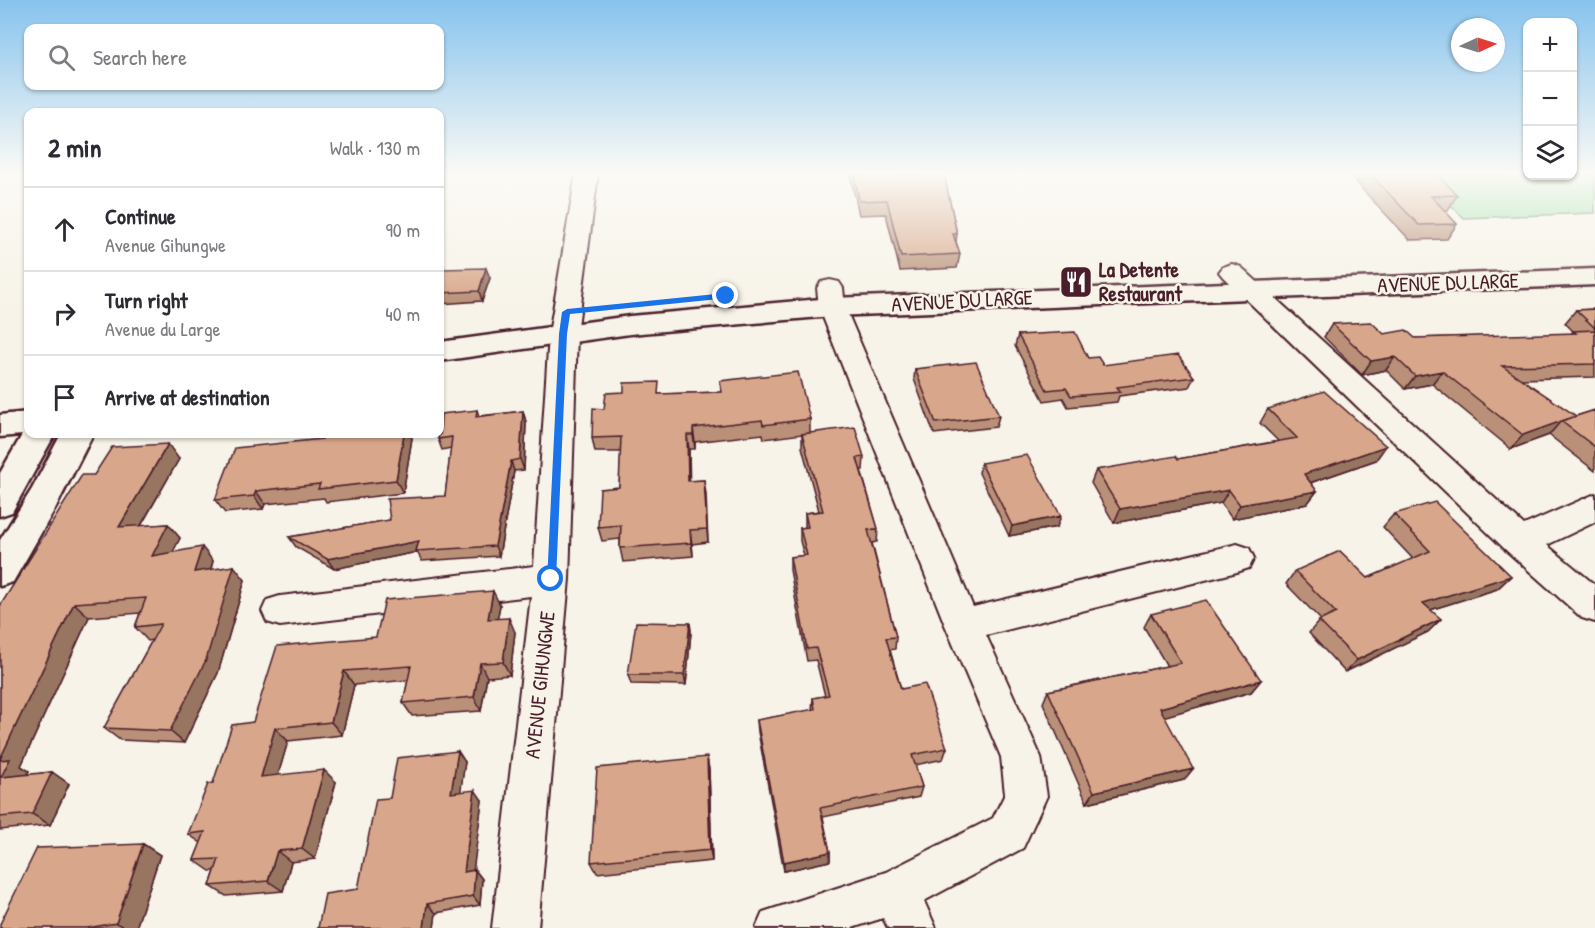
<!DOCTYPE html>
<meta charset="utf-8">
<style>
:root{--surface:#fff;--page:#f7f7f7;--text:#2b2b33;--muted:#7c7c81;--line:#e1e1e2}
body{margin:0;font-family:"Patrick Hand",sans-serif;background:var(--page);color:var(--text)}
.controls{position:absolute;right:18px;top:18px;display:grid;overflow:hidden;border-radius:12px;box-shadow:0 2px 4px #0004}
.controls button{width:54px;height:54px;display:grid;place-items:center;padding:0;border:0;border-bottom:2px solid var(--line);background:var(--surface);color:var(--text);font:30px sans-serif}
.compass{position:absolute;left:1451px;top:18px;width:54px;height:54px;border-radius:50%;background:var(--surface);box-shadow:0 2px 4px #0004;rotate:86deg}
.stop{position:absolute;width:18px;height:18px;margin:-14px;border:4px solid #1a73e8;border-radius:50%;background:#fff}
.stop.end{background:#1a73e8;border-color:#fff;box-shadow:0 2px 6px #0008}
.list{margin:0;padding:0;list-style:none}
h2{display:flex;justify-content:space-between;align-items:center;height:78px;margin:0;padding:0 24px;font-size:26px}
h2 small{font-size:20px;font-weight:400;color:var(--muted)}
.list li{display:grid;grid-template-columns:39px 1fr auto;gap:18px;align-items:center;box-sizing:border-box;height:84px;padding:0 24px;border-top:2px solid var(--line)}
.list b{display:block;font-size:22px;white-space:nowrap}
.list p{margin:0;font-size:20px;white-space:nowrap;color:var(--muted)}
.list em{font-size:20px;font-style:normal;color:var(--muted)}
.icon{flex:none;width:33px;height:33px;fill:none;stroke:currentColor;stroke-width:2;stroke-linecap:round;stroke-linejoin:round}
.map{position:relative;flex:none;width:1595px;height:928px;overflow:hidden}
.search{position:absolute;background:var(--surface);box-shadow:0 2px 4px #0004;left:24px;top:24px;width:420px;height:66px;display:flex;align-items:center;gap:15px;box-sizing:border-box;padding:0 21px;border-radius:12px;color:var(--muted);font-size:22px}
.panel{position:absolute;background:var(--surface);box-shadow:0 2px 4px #0004;left:24px;top:108px;width:420px;height:330px;border-radius:12px}
.map>svg:first-child{display:block}
.green{fill:#9de0ab;stroke:#74806b;stroke-width:1.5}
.lines{fill:none;stroke-linecap:round;stroke-linejoin:round}
.minor-casing{stroke:#4a1f2b;stroke-width:4}
.secondary-casing{stroke:#4a1f2b;stroke-width:5}
.minor{fill:#f7f3e8;fill-rule:evenodd}
.secondary{fill:#f7f3e8;fill-rule:evenodd}
.wall{fill:#ba9078;stroke:#4a1f2b;stroke-width:1.5}
.shaded-wall{fill:#977561;stroke:#4a1f2b;stroke-width:1.5}
.building{fill:#d8a78b;stroke:#4a1f2b;stroke-width:1.5}
.route{fill:#1a73e8}
.labels{text-anchor:middle;stroke-width:5;stroke-linejoin:round;paint-order:stroke}
.poi-label{font-size:21px;font-weight:bold;fill:#4a1f2b;stroke:#f7f3e8;text-anchor:start}
.street-label{font-size:21px;fill:#4a1f2b;stroke:#f7f3e8}
</style>
<div class="map">
<svg width="1595" height="928" viewBox="0 0 1595 928">
<rect width="100%" height="100%" fill="#f7f3e8"/>
<filter id="ink" filterUnits="userSpaceOnUse"><feTurbulence type="fractalNoise" baseFrequency=".0167" numOctaves="2"/><feDisplacementMap in="SourceGraphic" scale="12" xChannelSelector="R" yChannelSelector="G"/><feConvolveMatrix kernelMatrix="1 2 1 2 8 2 1 2 1" color-interpolation-filters="sRGB"/></filter>
<g filter="url(#ink)">
<path class="green" d="M1419,174h176v39l-131,5z"/>
<g class="lines">
<defs>
<path id="minor" d="M576,174h22l-21,160 -8,245 -31,349h-46l39,-332 -251,30 -13,-4 -5,-11 5,-11 13,-4 254,-30 15,-232z
M1232,264l9,3 283,258 71,-31v28l-48,23 48,40v37l-13,-4 -74,-66 -285,-275 -4,-5 4,-5z
M830,280l9,2 4,6 2,19 128,300 264,-63 12,4 5,10 -5,10 -12,4 -251,63 55,122 6,39 -24,52 -99,53 12,27h-48l-5,-10 -31,10h-96l7,-16 123,-40 107,-54 12,-24 -4,-37 -56,-132 -126,-318 -2,-19 4,-6z"/>
<path id="secondary" d="M1595,269v16l-763,31 -202,18 -190,27v-19l190,-26 202,-18z
M28,412v22h27l-43,78 -12,4v-43l22,-38 -22,2v-22z
M61,434h32l-37,73 -43,75 -13,4v-46l32,-51z"/>
</defs>
<use href="#minor" class="minor-casing"/>
<use href="#secondary" class="secondary-casing"/>
<use href="#minor" class="minor"/>
<use href="#secondary" class="secondary"/>
</g>
<path class="wall" d="M850,174h94l13,60 -1,8 4,12 -3,14 -57,3 -14,-57 -27,1z
M1350,174h87l20,21 -9,15h-4l13,14 -10,15 -37,1 -47,-50z
M440,269l50,9 -8,23 -42,3z
M1595,309v68l-74,2 55,37 19,-6v61l-46,-36 -38,14 -79,-65 -27,5 -19,-19 -24,5 -38,-38 8,-13 52,10 31,4 156,-4 2,-3 -8,-8 11,-13z
M1018,335l70,23 15,7 91,12 -5,10 -70,9 -2,6 -49,5 -5,-9 -19,3 -29,-55z
M915,369l84,47 -3,11 -62,7 -20,-55z
M720,381l90,38v14l54,24 -1,13h-2l17,59 -1,13 -5,1 24,94 -1,12 -5,1 11,39 46,59 -4,11 -28,6 7,22 -3,10 -96,20 7,35v9l-46,10 -26,-139 -1,-12 55,-10 1,-12 12,-2 -9,-36 -9,1 -17,-91v-13l14,-1 -4,-15v-13h5v-15l14,-2 -17,-64v-13l-38,5 -1,-5 -68,8v7h-6v32l15,-1 4,62 -16,2 1,12 -70,6 -3,-14v-9l-18,2 -4,-14 21,-40 2,-35h-26l-3,-14 12,-29 20,-17 36,2 61,-2z
M1268,409l108,51 -66,23 7,8 -10,13 -75,15 -11,-16 -107,20 -23,-40 5,-13 82,-11 100,-18 -18,-18z
M477,410l2,6 44,-5 3,11 -2,48 -10,1 -15,85 -77,5 -5,-9 -83,17 -38,-22 -7,-10 101,-17 55,-24 6,-48 -9,2 -4,-11z
M335,434h75l2,4 -9,55 -77,9 -2,-4 -59,6 -2,5 -38,4 -10,-13 107,-61z
M179,459l-38,67 27,-2 12,14 -8,14 41,9 -2,8 34,11 -27,93 -34,70 -64,-3 -16,-12 48,-88 -4,1 -13,-14 5,-14 -51,4 -68,149 8,5 -2,4 25,-3 17,12 -19,41 -50,5v-224l94,-131z
M981,463l76,64 -48,9 -30,-63z
M1394,514l117,62 -14,13 -67,21 11,9 -13,13 -83,40 -36,-39 10,-12 2,-1 -35,-36 9,-13 73,7 45,-19 -30,-32z
M500,605l-3,14 18,13 -5,43 -23,2 -6,34 -69,5 -9,-13 5,-23 -54,5 -12,50 -54,6 -10,34 58,7 -21,77 -24,3 -8,29 -57,5 -16,-10 5,-15h-5l-16,-11 7,-17 -13,-9 25,-51 40,-61 123,-85z
M1151,614l110,66 -10,12 -87,24 20,64 -97,23 -44,-100 5,-12 119,-25 -23,-39z
M690,623l1,9 -5,53 -55,-1 -3,-9z
M707,757l2,13 3,91 -115,12 -6,-11z
M465,762l-5,29 22,9 -9,70h2l7,9 -2,26 -44,8 -2,15h-116l40,-39 32,-91z
M143,844l17,11 -24,73h-136z"/>
<path class="shaded-wall" d="M486,268l4,10 -8,23 -3,-10z
M1395,357l-9,13 -24,5 9,-14z
M1442,371l-10,13 -27,5 10,-13z
M523,411l3,11 -2,48 -4,-11z
M1561,421l-12,14 -38,14 12,-14z
M693,428l2,14v7l-2,-14z
M404,434h6l2,4 -9,55 -7,-13z
M687,435l2,14 1,46 -2,-14z
M168,444l11,15 -47,82 -13,-14z
M1386,446l-10,14 -81,28 9,-14z
M511,461l3,10 -15,85 -4,-10z
M704,480l2,14 2,48 -1,-13z
M1229,490l-8,13 -107,20 6,-14z
M256,491l9,13 -2,5 -9,-13z
M1317,491l-10,13 -75,15 8,-14z
M1061,516l-4,11 -48,9 3,-10z
M168,524l12,14 -16,32 -12,-14z
M690,530l2,14 1,12 -2,-13z
M419,541l-3,10 1,1 -83,17 -7,-10z
M202,547l11,14 -7,25 -12,-14z
M234,566l11,14 -27,93 -34,70 -14,-12z
M1511,576l-14,13 -86,27 12,-13z
M493,591l7,14 -5,28 -7,-14z
M74,603l15,14 -68,149 8,5 -9,18 -19,-12 -1,-18z
M509,618l6,14 -5,43 -7,-13z
M1441,619l-13,13 -83,40 12,-12z
M690,623l1,9 -5,53 -2,-10z
M480,663l7,14 -6,34 -7,-14z
M344,671l10,14 -12,50 -11,-13z
M1261,680l-10,12 -99,28 8,-12z
M275,728l13,13 -14,48 -13,-12z
M458,751l7,11 -6,41 -8,-10z
M707,757l2,13 3,91 -2,-11z
M1193,769l-9,11 -97,23 7,-11z
M324,770l12,12 -21,77 -13,-10z
M52,772l17,12 -19,41 -18,-11z
M475,790l7,10 -10,81 -8,-9z
M143,844l17,11 -24,73h-11l-9,-5z
M277,851l14,11 -8,29 -15,-10z
M830,852v9l-46,10v-9z
M475,870l7,9 -2,26 -7,-9z
M427,904l9,9 -2,15h-10z"/>
<path class="building" d="M854,174h90l13,60h-4l7,20 -59,3 -14,-57 -28,1z
M1370,174h67l20,21 -26,1 26,28 -38,1z
M486,268l-7,23 -39,2v-24z
M1595,309v19l-19,-18z
M1371,322l13,12 22,-4 9,8 161,-5 -3,-2 22,-1v34l-93,2 74,50 -53,19 -81,-64 -27,5 -20,-19 -24,4 -39,-37z
M1075,332l13,26 10,-1 5,8 75,-10 16,22 -77,10 4,5 -50,4 -5,-8 -19,2 -29,-55z
M976,362l23,54 -63,7 -21,-54z
M798,372l12,47 -47,6 -1,-5 -69,8v7h-6l1,46 16,-1 3,49 -17,1 1,13 -71,5 1,-23 -23,2 2,-38 19,-2 2,-50 -29,1 1,-30 11,1 2,-16 18,-1v-9l35,-1 -1,12 64,-2 -2,-11z
M1324,391l62,55 -82,28 13,17 -77,14 -11,-15 -109,19 -24,-39 80,-14 2,3 119,-21 -29,-29z
M477,410l-1,7 47,-6 -3,48 -9,2 -16,85 -79,5 3,-10 -92,18 -38,-22 101,-17 -3,-21 58,-3 7,-59 -14,2 1,-5h1l1,-20z
M1595,410v37l-34,-26z
M855,427l9,30 -7,1 21,71 -10,1 28,107 -10,1 15,51 24,-5 22,64 -35,7 10,32 -102,21 10,44 -46,10 -27,-142 58,-11 -2,-11 16,-3 -13,-47 -9,1 -17,-92 17,-2 -7,-27 8,-1 -3,-14 18,-2 -21,-77z
M335,434h69l-8,46 -78,9 2,-5 -64,7 -2,5 -39,4 20,-52 87,-9 1,-4z
M168,444l-49,83 49,-3 -16,32 50,-9 -8,25 40,-6 -28,94 -36,71 -66,-3 57,-104 -26,3 11,-29 -72,5 -74,156v-153l82,-131h12l18,-28z
M1027,455l34,61 -49,10 -31,-63z
M1435,502l76,74 -88,27 18,16 -84,41 -38,-39 17,-8 -41,-42 45,-20 28,27 62,-27 -36,-37z
M493,591l-5,28 21,-1 -6,44 -23,1 -6,34 -71,6 8,-37 -67,5 -13,51 -56,6 -14,49 63,-7 -22,79 -25,2 -9,30 -58,5 9,-27 -25,1 11,-28 -17,2 20,-50 5,-1 19,-58 21,-3 24,-76 99,-9 9,-37z
M1206,600l55,80 -101,28 33,61 -99,23 -46,-101 133,-28 -30,-49z
M636,622l54,1 -6,52h-56z
M458,751l-7,42 24,-3 -11,82 11,-2 -2,26 -46,8 -3,24h-106l7,-34 33,-5 18,-90 14,-1 7,-40z
M707,757l3,93 -119,12 6,-94z
M10,759l-9,18 51,-5 -20,42 -32,3v-57z
M143,844l-27,79 -29,5h-87v-4l37,-76z"/>
</g>
<linearGradient id="sky" x2="0" y2="1"><stop stop-color="#87c3ee"/><stop offset="0.57" stop-color="#fbfaf5"/><stop offset="1" stop-color="#fbfaf5" stop-opacity="0"/></linearGradient>
<rect width="1595" height="304" fill="url(#sky)"/>
<path class="route" d="M726,293l4,3 -1,2 -159,16 -3,20 -11,245 -1,3h-8l12,-248 3,-22 5,-3z"/>
<defs>
<symbol id="restaurant-square" viewBox="-11 -11 22 22"><rect x="-9" y="-9" width="18" height="18" rx="4" fill="#4a1f2b" stroke="#f7f3e8"/><path d="M-5-6h1v4h1v-4h1v4h1v-4h1v5L-1.5 .5V6h-2V.5L-5-1ZM5-6V6H3V1.5H1.5Q1.5-4 5-6Z" fill="#fff"/></symbol>
</defs>
<g fill-rule="evenodd">
<use href="#restaurant-square" x="1057" y="263" width="38" height="38"/>
</g>
<g class="labels">
<g class="poi-label">
<text x="1099" y="277">La Detente<tspan x="1099" dy="24">Restaurant</tspan></text>
</g>
<g class="street-label">
<text transform="translate(1448 283) rotate(-2)" y="7">AVENUE DU LARGE</text>
<text transform="translate(962 301) rotate(-3)" y="7">AVENUE DU LARGE</text>
<text transform="translate(540 685) rotate(-84)" y="7">AVENUE GIHUNGWE</text>
</g>
</g>
</svg>
<div class="controls">
<button>+</button>
<button>−</button>
<button><svg class="icon" aria-label="layers" viewBox="0 0 24 24"><path d="M12 4l9 5-9 5-9-5zM3 14l9 5 9-5"/></svg></button>
</div>
<svg class="compass" viewBox="-18 -18 36 36"><path d="M0-13l5 13h-10z" fill="#e53935"/><path d="M0 13l5-13h-10z" fill="#7c7c81"/></svg>
<div class="stop" style="left:551px;top:579px"></div>
<div class="stop end" style="left:726px;top:296px"></div>
<div class="search"><svg class="icon" aria-label="search" viewBox="0 0 24 24"><circle cx="10" cy="10" r="6"/><path d="M15 15l6 6"/></svg>Search here</div>
<section class="panel">
<h2>2 min<small>Walk · 130 m</small></h2>
<ul class="list">
<li><svg class="icon" aria-label="ahead" viewBox="0 0 24 24"><path d="M12 20V5M6 11l6-6 6 6"/></svg><div><b>Continue</b><p>Avenue Gihungwe</p></div><em>90 m</em></li>
<li><svg class="icon" aria-label="right" viewBox="0 0 24 24"><path d="M7 20v-9h11M14 6l5 5-5 5"/></svg><div><b>Turn right</b><p>Avenue du Large</p></div><em>40 m</em></li>
<li><svg class="icon" aria-label="arrive" viewBox="0 0 24 24"><path d="M6 21V4h12l-3 4 3 4H6"/></svg><div><b>Arrive at destination</b></div></li>
</ul>
</section>
</div>
